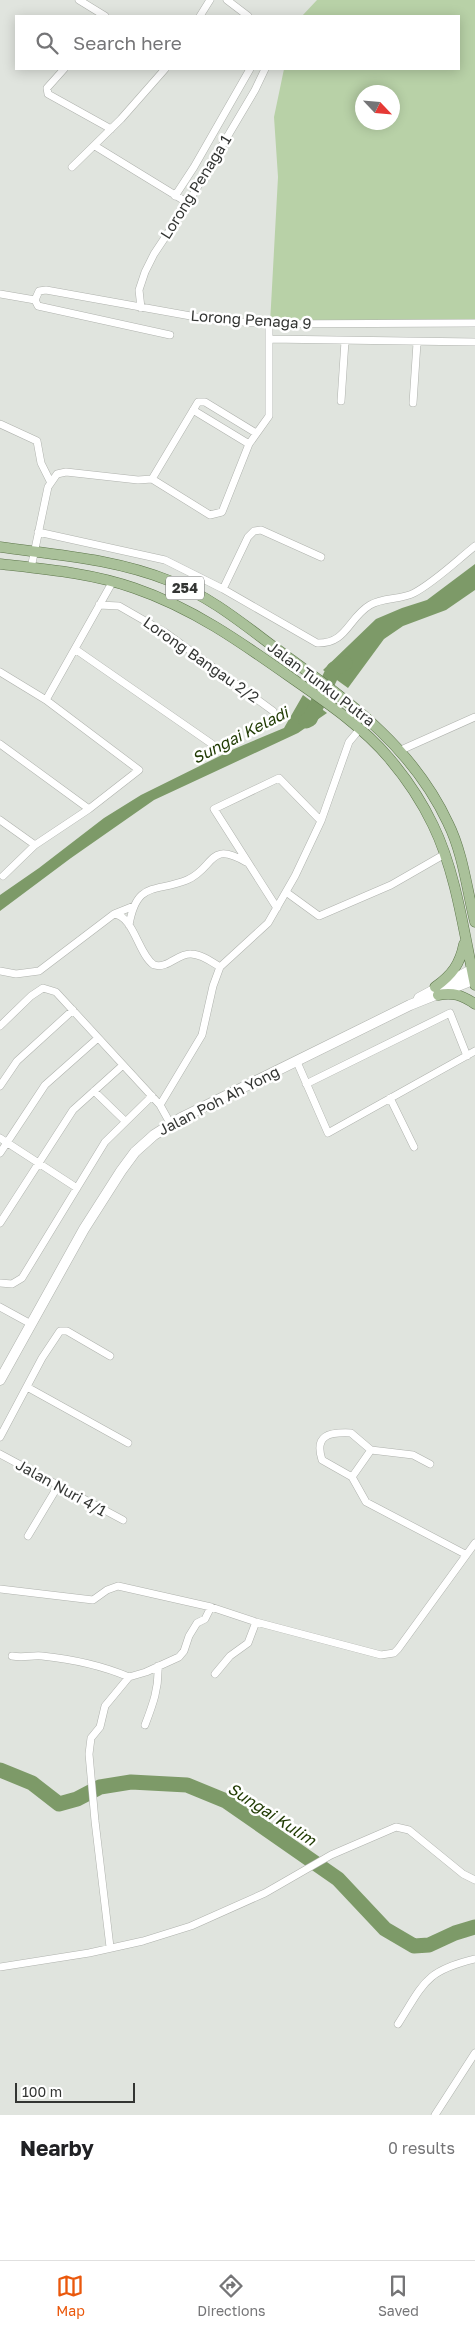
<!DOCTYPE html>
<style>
:root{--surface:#fff;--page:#f2f2f2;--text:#202124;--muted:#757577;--line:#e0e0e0;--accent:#ea580c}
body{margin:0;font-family:"Golos Text",sans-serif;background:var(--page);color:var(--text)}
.compass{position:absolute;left:355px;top:85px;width:45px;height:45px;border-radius:50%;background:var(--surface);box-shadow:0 2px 12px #0003;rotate:116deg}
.scale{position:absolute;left:15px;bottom:12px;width:120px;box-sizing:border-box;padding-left:5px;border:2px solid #333533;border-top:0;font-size:14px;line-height:18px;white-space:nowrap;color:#333533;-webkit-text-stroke:4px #fff;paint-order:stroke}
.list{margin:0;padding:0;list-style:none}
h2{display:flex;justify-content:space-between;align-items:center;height:65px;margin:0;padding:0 20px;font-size:21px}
h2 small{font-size:16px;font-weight:400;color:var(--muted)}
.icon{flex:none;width:28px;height:28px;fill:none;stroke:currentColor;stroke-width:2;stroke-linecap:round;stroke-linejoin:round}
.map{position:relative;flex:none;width:475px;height:2115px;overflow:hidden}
.search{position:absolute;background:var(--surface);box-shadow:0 2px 12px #0003;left:15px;right:15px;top:15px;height:55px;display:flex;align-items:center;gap:12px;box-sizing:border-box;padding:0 18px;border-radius:0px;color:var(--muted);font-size:19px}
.sheet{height:145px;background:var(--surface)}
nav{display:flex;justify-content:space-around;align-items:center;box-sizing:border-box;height:70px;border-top:1px solid var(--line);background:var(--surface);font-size:14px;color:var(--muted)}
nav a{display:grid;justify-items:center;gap:2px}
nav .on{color:var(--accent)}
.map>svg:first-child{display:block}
.green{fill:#b8d1a7;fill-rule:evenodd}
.water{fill:#7d9a68}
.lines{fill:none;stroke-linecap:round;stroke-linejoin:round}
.river{stroke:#7d9a68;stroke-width:15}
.minor-casing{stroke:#afb2ad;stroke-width:8}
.secondary-casing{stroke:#afb2ad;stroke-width:11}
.primary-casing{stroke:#5c754a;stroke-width:11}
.minor{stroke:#fff;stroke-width:7}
.secondary{stroke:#fff;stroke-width:10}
.primary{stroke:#aac19a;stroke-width:10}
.labels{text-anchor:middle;stroke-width:5;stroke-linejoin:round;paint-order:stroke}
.shield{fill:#fff;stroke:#707270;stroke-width:1}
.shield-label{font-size:14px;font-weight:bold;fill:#333533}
.street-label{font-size:15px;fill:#333533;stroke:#fff}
.water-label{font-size:16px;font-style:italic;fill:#1e3900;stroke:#fff}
</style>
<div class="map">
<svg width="475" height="2115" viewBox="0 0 475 2115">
<rect width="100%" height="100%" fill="#e0e4de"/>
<path class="green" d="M317,0h158v323l-205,1 8,-147 -4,-60 10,-48h175v-53h-157zM362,92h30v30h-30z"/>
<path class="water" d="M475,564v26l-29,20 -43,16 -19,13 -36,49 -25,-18 53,-51 26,-11 25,-8z
M303,695l24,18 -29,20 -144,67 -83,58 -71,53v-16l39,-27 65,-50 37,-23 93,-46 50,-21z"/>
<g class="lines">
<path class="river" d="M306,721l4,-2 24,-50 11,-6
M0,1770l32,13 27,21 18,-5 23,-12 31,-5 56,3 39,16 112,78 47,50 29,17 15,-1 26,-12 20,-6"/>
<defs>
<path id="minor" d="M79,0l26,16
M227,0l21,16
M200,16l10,-16
M64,69l-17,19 1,6 63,35
M95,146l93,57
M72,167l49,-48 44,-50
M175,196l19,-29 56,-98
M0,294l35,6
M35,300l4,-9 7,-1 167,30 56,4 206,-1
M35,300l3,6 132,29
M141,308l-2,-18 6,-18 9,-18 34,-51 67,-113 10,-21
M269,339l206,3
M341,401l4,-60
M413,403l4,-60
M193,410l56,34
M0,424l37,17 4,22 9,18
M152,479l58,36 12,-3 27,-68 20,-28v-92
M152,479l46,-77h7l51,31
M38,532l127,28 58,29 94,54c30,1 31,-25 53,-38 13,-8 31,-5 44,-12 22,-12 41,-31 61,-47
M31,568l17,-81 9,-13 9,-2 72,8 14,-1
M223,589l25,-52 6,-6 7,-1 60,27
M99,605l20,1 47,27 107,78
M75,649l137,95
M0,672l46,28 93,70 -50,39 -54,36 -32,31
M46,700l67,-119
M0,744l89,65
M401,750l74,-33
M0,820l35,25
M286,892l33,24 72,-31 54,-31
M277,908l-63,-99 65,-31 42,43
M114,914l20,-8
M129,925c8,-45 26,-32 58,-45 28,-12 21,-40 59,-18
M0,971l16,3 23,-3 75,-57c20,2 24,40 40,51 14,4 24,-12 37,-11 10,0 21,8 29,13
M0,1026l31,-30 12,-8 13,4 104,113 10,18
M297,1062l31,71 147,-82
M306,1084l144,-71 17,43
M0,1086l17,-25 56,-51
M94,1091l31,30
M390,1098l24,49
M160,1105l42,-70 11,-49 7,-19 48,-44 27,-47 26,-55 28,-79 10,-12
M0,1138l77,50
M0,1153l45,-68 53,-47
M0,1223l73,-113 50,-45
M0,1283l12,1 10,-6 83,-136 47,-46
M0,1307l31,17
M27,1387l101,56
M0,1437l42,-79 18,-27h7l43,25
M0,1454l123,66
M430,1464l-17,-9 -42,-5 -20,-17c-22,-1 -37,2 -29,27l30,17 14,25 99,52
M352,1477l19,-27
M28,1536l30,-50
M0,1589l93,11 14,-10 11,-4 93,21 45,15 125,33 13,-2 4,-4 77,-106
M12,1656c12,2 21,-1 30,0 29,3 61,10 87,21
M215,1674l15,-18 18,-13 8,-21
M145,1725c8,-21 14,-37 13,-59
M110,1947l-15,-126 -6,-67 2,-16 9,-11 5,-21 24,-29 17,-5 33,-15 5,-6 5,-15 8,-13 8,-4 6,-12
M0,1967l89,-14 54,-12 48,-15 74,-33 66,-38 65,-28 13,3 54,44 12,6
M398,2024c26,-41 27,-53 77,-65
M435,2115l40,-62"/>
<path id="secondary" d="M419,998l56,-30
M0,1380l84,-151 37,-58 14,-19 19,-17 27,-17 229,-113 65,-26"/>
<path id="primary" d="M0,547c58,8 115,12 170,34 41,16 73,43 108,69 68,50 133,94 170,173 15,30 19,67 27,99
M0,564c44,5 91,9 134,24 59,20 108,55 159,91 33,23 70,48 96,79 17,20 33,44 44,67 23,47 31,108 42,160
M435,987c17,-12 25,-23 29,-43
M438,995c15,-3 24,0 37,9"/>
</defs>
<use href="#minor" class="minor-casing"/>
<use href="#secondary" class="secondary-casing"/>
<use href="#primary" class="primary-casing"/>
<use href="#minor" class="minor"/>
<use href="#secondary" class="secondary"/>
<use href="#primary" class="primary"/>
</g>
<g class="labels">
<rect class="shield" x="166" y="576.5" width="38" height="23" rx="4"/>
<g class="shield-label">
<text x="185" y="593">254</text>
</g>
<g class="street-label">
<text transform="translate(196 187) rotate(-58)" y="5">Lorong Penaga 1</text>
<text transform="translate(251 320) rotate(4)" y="5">Lorong Penaga 9</text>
<text transform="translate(201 660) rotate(35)" y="5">Lorong Bangau 2/2</text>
<text transform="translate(321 684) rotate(37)" y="5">Jalan Tunku Putra</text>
<text transform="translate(219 1101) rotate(-27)" y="5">Jalan Poh Ah Yong</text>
<text transform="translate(61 1488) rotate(29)" y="5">Jalan Nuri 4/1</text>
</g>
<g class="water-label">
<text transform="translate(240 735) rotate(-27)" y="6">Sungai Keladi</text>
<text transform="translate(272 1814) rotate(33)" y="6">Sungai Kulim</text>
</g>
</g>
</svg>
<svg class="compass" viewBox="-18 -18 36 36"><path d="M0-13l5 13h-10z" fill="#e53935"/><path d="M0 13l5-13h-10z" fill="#757577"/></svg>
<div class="scale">100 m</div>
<div class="search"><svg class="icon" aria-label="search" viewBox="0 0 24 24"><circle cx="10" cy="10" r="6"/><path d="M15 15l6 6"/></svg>Search here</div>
</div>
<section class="sheet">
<h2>Nearby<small>0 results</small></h2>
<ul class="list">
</ul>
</section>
<nav>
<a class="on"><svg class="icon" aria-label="map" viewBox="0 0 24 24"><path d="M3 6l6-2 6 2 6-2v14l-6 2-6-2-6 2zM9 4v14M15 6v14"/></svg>Map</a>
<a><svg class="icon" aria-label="directions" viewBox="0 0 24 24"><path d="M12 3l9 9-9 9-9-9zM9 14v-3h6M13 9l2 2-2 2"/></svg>Directions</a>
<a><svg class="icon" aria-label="saved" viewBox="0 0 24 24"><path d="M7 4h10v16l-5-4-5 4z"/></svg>Saved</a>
</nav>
